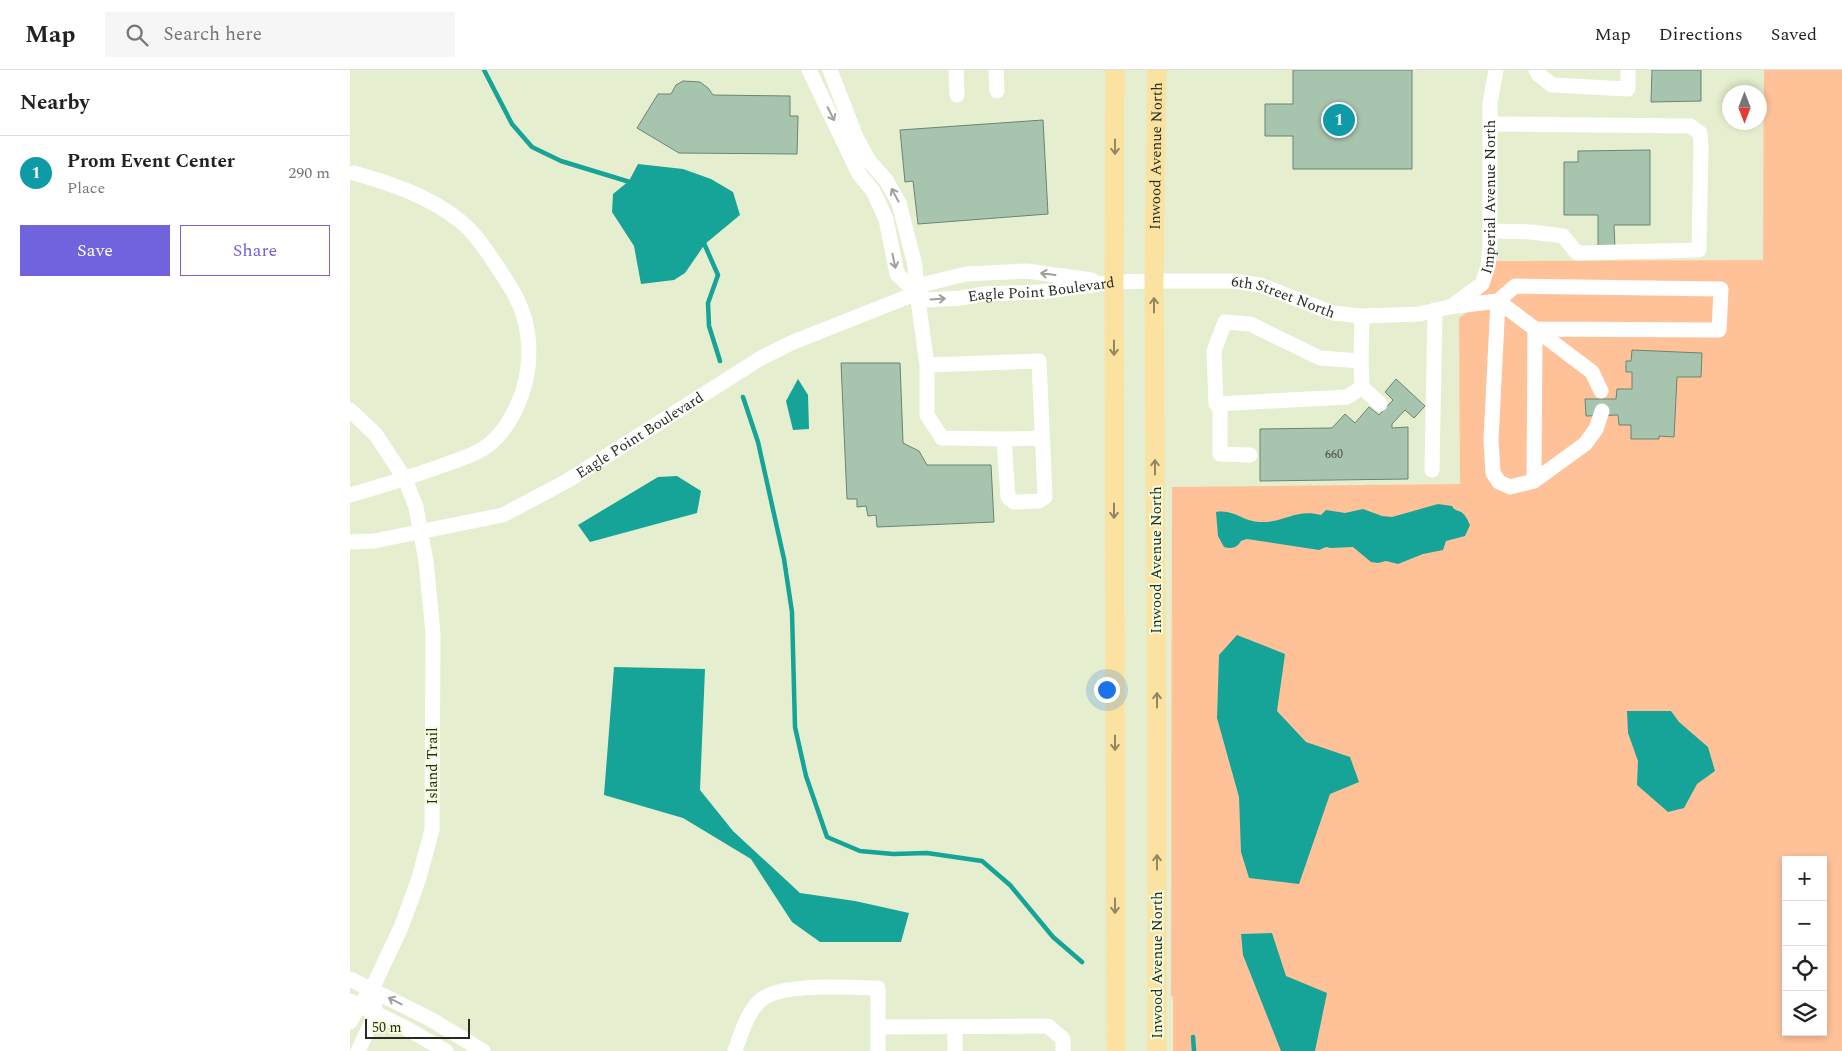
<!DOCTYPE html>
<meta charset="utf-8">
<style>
:root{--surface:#fff;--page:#f6f6f6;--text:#222;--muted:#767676;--line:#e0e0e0;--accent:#7063dd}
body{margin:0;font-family:Spectral,serif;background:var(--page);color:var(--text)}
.controls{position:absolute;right:15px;bottom:15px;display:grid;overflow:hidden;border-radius:0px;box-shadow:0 2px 8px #0003}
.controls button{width:45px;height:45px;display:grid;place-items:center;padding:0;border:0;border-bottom:1px solid var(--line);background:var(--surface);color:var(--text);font:25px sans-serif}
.compass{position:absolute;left:1372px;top:15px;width:45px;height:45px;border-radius:50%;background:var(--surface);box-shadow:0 2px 8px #0003;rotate:180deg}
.scale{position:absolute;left:15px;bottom:12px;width:105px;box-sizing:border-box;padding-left:5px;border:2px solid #282c1f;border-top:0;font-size:14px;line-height:18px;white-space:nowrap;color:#282c1f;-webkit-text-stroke:4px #f2fcdb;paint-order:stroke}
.you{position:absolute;left:756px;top:619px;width:18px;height:18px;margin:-12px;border:4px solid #fff;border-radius:50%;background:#1a73e8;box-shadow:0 0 0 8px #1a73e833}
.badge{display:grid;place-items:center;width:32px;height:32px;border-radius:50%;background:var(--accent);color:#fff;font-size:16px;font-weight:700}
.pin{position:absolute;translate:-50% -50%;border:2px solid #fff;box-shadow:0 1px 5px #0006}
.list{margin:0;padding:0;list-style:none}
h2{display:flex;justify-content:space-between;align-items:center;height:65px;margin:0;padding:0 20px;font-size:21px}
h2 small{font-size:16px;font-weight:400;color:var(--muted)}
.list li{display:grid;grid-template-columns:32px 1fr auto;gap:15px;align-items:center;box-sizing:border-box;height:75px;padding:0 20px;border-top:1px solid var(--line)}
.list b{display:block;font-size:19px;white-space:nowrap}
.list p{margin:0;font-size:16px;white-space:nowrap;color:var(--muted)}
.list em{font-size:16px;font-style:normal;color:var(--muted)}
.actions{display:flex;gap:10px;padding:15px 20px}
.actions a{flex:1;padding:11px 0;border:1px solid var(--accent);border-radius:0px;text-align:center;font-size:18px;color:var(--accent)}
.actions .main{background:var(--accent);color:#fff}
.icon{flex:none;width:28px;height:28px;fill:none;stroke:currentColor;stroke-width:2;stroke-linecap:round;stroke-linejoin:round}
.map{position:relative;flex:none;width:1492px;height:981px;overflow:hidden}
header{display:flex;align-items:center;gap:30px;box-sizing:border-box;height:70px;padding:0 25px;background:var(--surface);border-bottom:1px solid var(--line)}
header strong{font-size:24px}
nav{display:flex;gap:28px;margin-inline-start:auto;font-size:18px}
.search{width:350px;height:45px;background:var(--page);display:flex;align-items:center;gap:12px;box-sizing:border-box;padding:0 18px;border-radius:0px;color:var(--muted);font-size:19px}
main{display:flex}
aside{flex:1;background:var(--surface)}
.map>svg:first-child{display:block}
.green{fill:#ffc298;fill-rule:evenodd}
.water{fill:#16a398}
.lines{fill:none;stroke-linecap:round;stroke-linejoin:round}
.stream{stroke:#16a398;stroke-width:4.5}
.building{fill:#a7c4ae;stroke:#698571}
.minor{stroke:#fff;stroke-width:15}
.major{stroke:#fbe2a0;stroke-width:19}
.oneway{stroke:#9ea09a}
.oneway2{stroke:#928760}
.labels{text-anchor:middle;stroke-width:4;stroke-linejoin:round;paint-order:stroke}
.number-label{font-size:12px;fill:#485243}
.street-label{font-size:15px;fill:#282c1f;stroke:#f2fcdb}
</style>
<header>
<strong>Map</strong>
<div class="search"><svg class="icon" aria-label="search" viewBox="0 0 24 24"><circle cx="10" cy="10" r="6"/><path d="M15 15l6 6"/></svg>Search here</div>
<nav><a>Map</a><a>Directions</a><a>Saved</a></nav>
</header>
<main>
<aside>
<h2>Nearby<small></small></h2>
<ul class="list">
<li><span class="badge" style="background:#0f9aa8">1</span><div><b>Prom Event Center</b><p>Place</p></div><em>290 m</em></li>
</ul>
<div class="actions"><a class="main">Save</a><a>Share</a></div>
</aside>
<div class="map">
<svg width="1492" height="981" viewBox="0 0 1492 981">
<rect width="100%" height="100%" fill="#e5eece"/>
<path class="green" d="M1414,0h78v981h-669v-54l-2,-1 1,-509 288,-3 -1,-166c22,-14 29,-35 37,-57l267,-1zM1436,790h37v172h-37z"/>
<path class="water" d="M288,94l45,5 28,10 22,13 7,23 -35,29 -20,29 -11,7 -33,4 -7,-38 -22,-34 1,-18 16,-13z
M448,309l10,16 1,34 -16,1 -7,-29z
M327,406l24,15 -4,22 -107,29 -12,-17 80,-48z
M1088,434l14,2c3,5 5,4 9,6 5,3 7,9 9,13l-5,11 -19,5 -3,9 -20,4 -25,10 -12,-3 -8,2 -7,-1 -18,-15 -22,1 -5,-1 -7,3 -72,-11 -6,2c-4,7 -9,8 -17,6l-6,-11 -2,-24c19,-3 27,10 44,10 23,1 37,-14 61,-7l5,-5 19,3 18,-4 19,7 10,1z
M887,565l48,19 -8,57 29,31 44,15 9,25 -29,12 -31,90 -50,-6 -8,-26 -2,-55 -22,-79 2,-63z
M264,597l91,2 -5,121 33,41 67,62 55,8 54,12 -8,29h-81l-28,-20 -41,-63 -68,-41 -79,-23z
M1277,641h44l8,11 29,25 7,24 -18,13 -13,24 -16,4 -31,-27 1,-24 -10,-28z
M922,863l14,43 41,17 -12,58h-34l-38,-96 -2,-21z"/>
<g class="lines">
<path class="stream" d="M134,0l28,54 20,23 29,14 72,22
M353,171l15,34 -10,28 1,23 11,35
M393,327l15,45 26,117 8,53 3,115 11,49 21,61 33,14 33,3 34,-1 55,8 28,24 43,52 29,25
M843,967l1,14"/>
</g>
<path class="building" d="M943,0h119v99h-119v-33h-28v-32h28z
M1302,0h49v31l-50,1z
M333,11l17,1 8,6 5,7 77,1v20h8l-1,38 -118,-1 -42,-25 21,-34h13l5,-9z
M693,50l5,94 -130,10 -5,-43 -8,1 -5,-52z
M1300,80v75h-36l1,23h-17v-33h-34v-53h14v-11z
M1282,280l70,3 -1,24h-24l-3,60 -15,-1v3h-28v-14h-12l-1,-10 -32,1 -1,-17h31l1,-10h15v-17h-6v-11h5z
M491,293h59l3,80 16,8 8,14h64l3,57 -117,5 -1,-12 -8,1 -2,-10 -9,1v-8h-10z
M1046,309l29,27 -11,12 -9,-8 -13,14v4l16,-1v52l-148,2v-52l72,-1 13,-14 10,9 14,-16 10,8 14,-15 -8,-8z"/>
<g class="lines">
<g class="minor">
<path id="s1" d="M459,0l50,104 14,17 13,28 11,55 20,19 10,7 34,-2 23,-4 56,-2 74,-10 40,-1h78l28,4 73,28 29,3 57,-2 30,-7 49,-6 -7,139 2,33 6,9 11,5 24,-6 51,-37 11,-15 6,-18"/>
<path d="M480,0l26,67 13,24 17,19 13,23 16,62 2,28 10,72v50l15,23 62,1 4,58 6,5 25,-1 6,-4 -6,-136 -112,4"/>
<path d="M606,0l1,25"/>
<path d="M646,0l1,21"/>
<path d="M1186,0l2,4 14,11 76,4v-19"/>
<path d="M1140,54l200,2 10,7 1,14 -2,103 -122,3 -14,-17 -31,-4 -42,-1"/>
<path id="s2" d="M1103,235l29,-21 6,-18 2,-20v-143l6,-33"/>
<path d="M875,252l25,2 70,34 41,3 1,26 -15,10 -131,7 -2,-53z"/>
<path d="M1011,291l1,-45"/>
<path d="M1012,317l18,17"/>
<path d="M870,334v50l30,1"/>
<path d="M0,340l26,25 29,44 11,28 10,54 7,72 -1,197 -13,48 -17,47 -30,64 -13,16 -9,17"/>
<path d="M654,369l38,-1"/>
<path d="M1082,400l3,-160"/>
<path d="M1184,411l1,-152 184,1 2,-41 -206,-3 -17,15 94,71 9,19"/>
<path d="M0,425c32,-9 63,-19 94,-30 16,-6 34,-11 47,-22 12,-10 20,-24 26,-37 16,-34 16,-76 -1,-109 -5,-10 -12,-20 -18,-29 -11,-17 -22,-34 -38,-47 -31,-25 -68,-37 -106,-48"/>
<path id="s3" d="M0,472l24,-1 129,-26 64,-34 194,-123 30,-15 126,-50 4,-8 45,-11 61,-3 65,9"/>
<path d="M0,909l82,41 51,31"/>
<path d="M0,931l54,26 42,24"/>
<path d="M528,957l170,-1 15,13v12"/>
<path d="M605,957v24"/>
<path d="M8,981l18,-38 -2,-10"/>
<path d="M385,981c6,-17 12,-39 26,-51 21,-18 89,-12 117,-12v63"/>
</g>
<g class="major">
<path d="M765,0l-1,212 2,769"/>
<path id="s4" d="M807,981v-307l-3,-463 3,-211"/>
</g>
</g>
<defs><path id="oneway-shaft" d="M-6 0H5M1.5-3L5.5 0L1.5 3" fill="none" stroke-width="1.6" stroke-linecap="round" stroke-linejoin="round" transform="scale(1.25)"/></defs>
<g class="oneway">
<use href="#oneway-shaft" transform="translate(481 44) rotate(64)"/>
<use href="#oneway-shaft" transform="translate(545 125) rotate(-118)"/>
<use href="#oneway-shaft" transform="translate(544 191) rotate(78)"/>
<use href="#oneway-shaft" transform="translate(698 204) rotate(-173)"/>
<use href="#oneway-shaft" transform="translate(588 229) rotate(-4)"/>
<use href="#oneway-shaft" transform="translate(45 931) rotate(-153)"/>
</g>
<g class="oneway2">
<use href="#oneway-shaft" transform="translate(765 77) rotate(90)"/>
<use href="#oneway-shaft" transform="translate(804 235) rotate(-90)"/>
<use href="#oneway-shaft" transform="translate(764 278) rotate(90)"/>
<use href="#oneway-shaft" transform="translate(805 397) rotate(-90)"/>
<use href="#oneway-shaft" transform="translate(764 441) rotate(90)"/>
<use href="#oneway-shaft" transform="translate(807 630) rotate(-90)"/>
<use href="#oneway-shaft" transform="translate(765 673) rotate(90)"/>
<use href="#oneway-shaft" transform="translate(807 792) rotate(-90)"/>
<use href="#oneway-shaft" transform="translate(765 836) rotate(90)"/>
</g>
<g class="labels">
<g class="number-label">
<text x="984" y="388">660</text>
</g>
<g class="street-label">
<text dy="5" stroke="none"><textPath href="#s4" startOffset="895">Inwood Avenue North</textPath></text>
<text dy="5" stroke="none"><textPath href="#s2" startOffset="124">Imperial Avenue North</textPath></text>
<text dy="5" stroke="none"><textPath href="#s1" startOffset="379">Eagle Point Boulevard</textPath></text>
<text dy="5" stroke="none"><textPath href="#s1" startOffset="624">6th Street North</textPath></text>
<text dy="5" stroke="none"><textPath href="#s3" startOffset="314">Eagle Point Boulevard</textPath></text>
<text transform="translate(806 490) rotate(-90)" y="5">Inwood Avenue North</text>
<text transform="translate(82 696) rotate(-90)" y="5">Island Trail</text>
<text transform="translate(807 895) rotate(-90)" y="5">Inwood Avenue North</text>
</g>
</g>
</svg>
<div class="controls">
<button>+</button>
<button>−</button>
<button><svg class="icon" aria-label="locate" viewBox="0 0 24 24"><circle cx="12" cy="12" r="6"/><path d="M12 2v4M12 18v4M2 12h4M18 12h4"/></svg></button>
<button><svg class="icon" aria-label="layers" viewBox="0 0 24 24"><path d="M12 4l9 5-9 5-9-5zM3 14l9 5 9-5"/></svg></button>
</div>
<svg class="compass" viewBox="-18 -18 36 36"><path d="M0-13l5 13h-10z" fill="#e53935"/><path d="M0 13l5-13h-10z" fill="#767676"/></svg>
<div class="scale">50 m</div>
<div class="you"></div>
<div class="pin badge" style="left:989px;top:50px;background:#0f9aa8">1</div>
</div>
</main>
